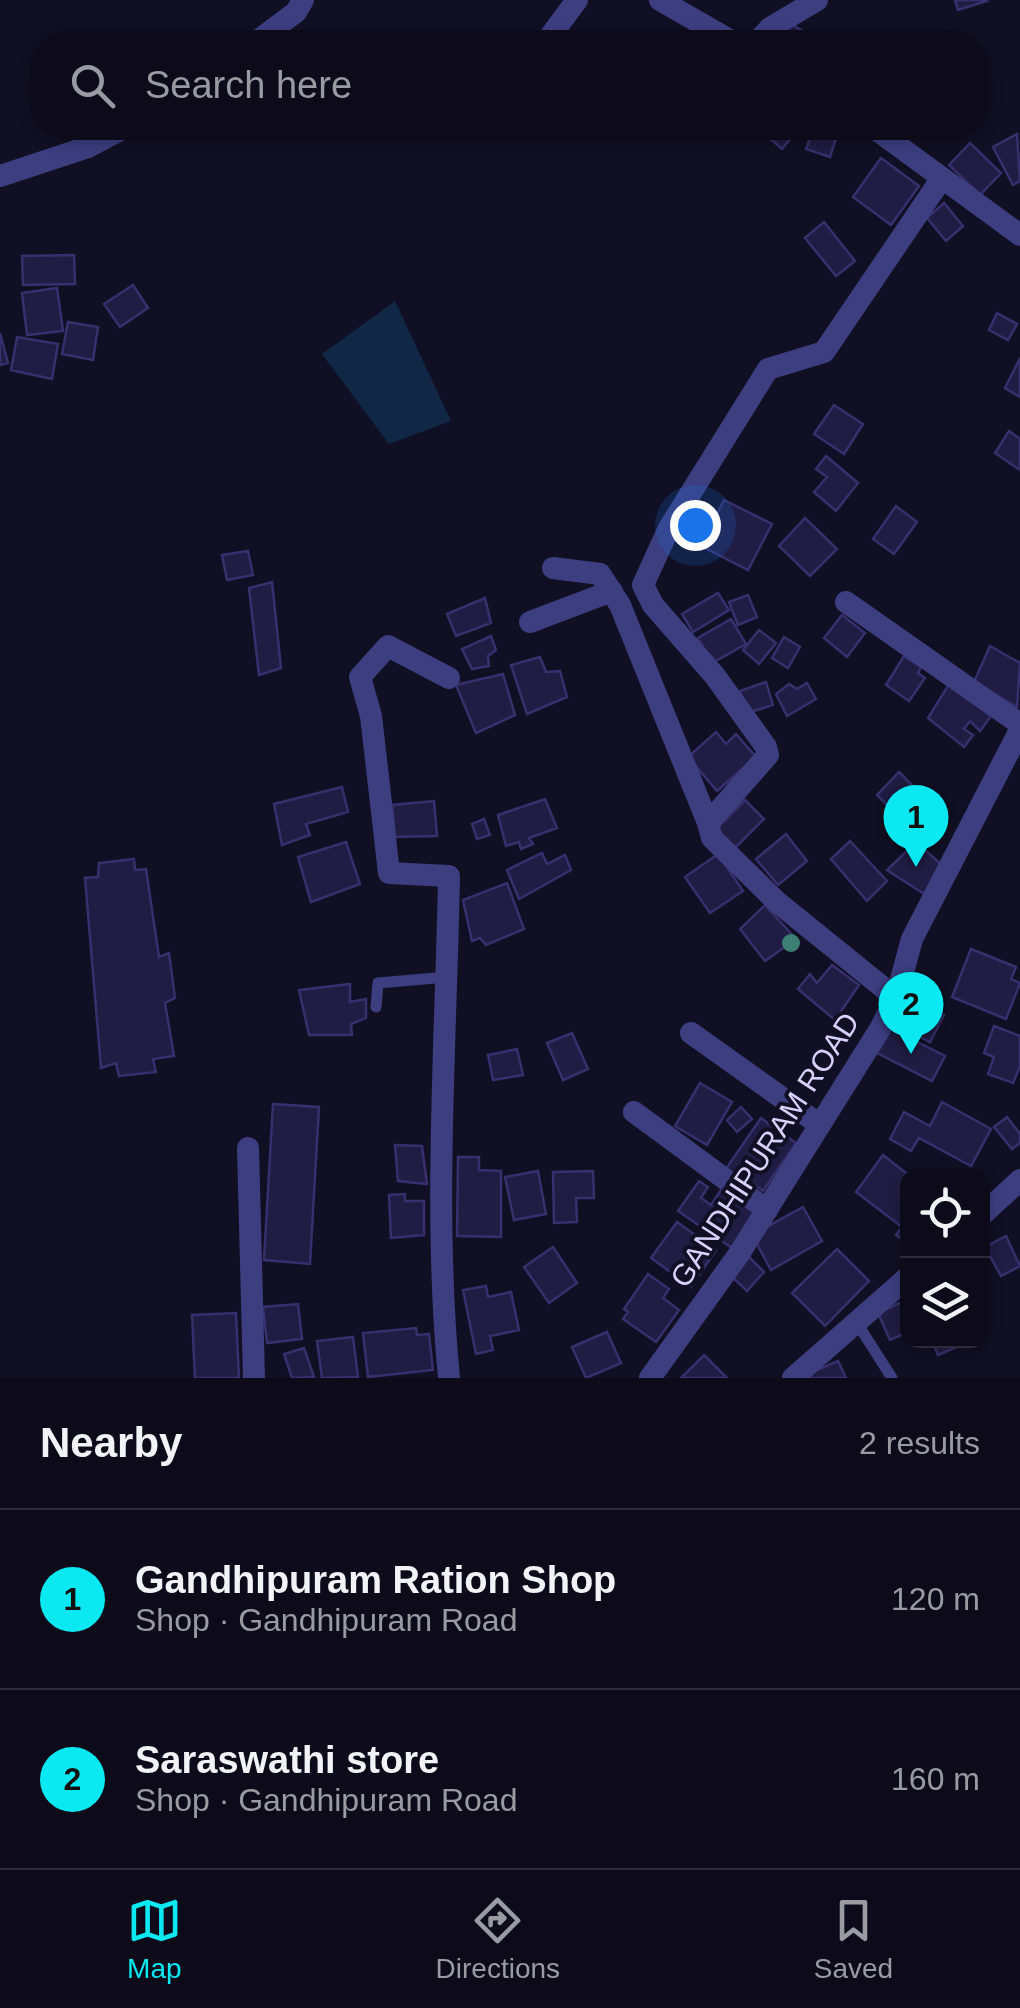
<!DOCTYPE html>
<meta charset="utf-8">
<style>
:root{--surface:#0d0b1a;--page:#1b1927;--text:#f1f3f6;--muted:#9a9ba2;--line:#2d2b39;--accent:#0ae9f2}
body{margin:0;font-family:Arial,sans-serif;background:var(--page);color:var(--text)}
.controls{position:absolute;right:30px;bottom:30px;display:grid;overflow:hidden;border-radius:20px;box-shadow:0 5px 15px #0003}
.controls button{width:90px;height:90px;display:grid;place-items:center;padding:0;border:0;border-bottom:2px solid var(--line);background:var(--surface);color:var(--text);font:50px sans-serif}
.you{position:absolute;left:695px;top:525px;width:35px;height:35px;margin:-25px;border:8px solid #fff;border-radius:50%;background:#1a73e8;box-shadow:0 0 0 15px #1a73e833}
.badge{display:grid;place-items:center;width:65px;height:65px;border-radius:50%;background:var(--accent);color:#111;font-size:32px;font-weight:700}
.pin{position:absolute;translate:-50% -82px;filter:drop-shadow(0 2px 5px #0008)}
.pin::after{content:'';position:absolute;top:52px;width:35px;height:30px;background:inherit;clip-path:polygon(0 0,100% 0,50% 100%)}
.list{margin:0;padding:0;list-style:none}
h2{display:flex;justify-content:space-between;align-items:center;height:130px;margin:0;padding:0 40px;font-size:42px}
h2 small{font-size:32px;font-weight:400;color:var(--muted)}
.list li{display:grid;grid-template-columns:65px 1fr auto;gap:30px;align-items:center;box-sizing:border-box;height:180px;padding:0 40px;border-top:2px solid var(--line)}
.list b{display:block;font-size:38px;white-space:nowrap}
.list p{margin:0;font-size:32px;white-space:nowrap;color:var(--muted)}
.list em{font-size:32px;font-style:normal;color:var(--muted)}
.icon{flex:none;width:55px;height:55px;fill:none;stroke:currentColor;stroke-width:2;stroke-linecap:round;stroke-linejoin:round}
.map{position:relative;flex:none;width:1020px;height:1378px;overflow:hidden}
.search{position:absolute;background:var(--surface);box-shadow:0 5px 15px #0003;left:30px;right:30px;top:30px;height:110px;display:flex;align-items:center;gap:25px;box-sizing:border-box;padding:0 35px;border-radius:40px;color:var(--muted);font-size:38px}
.sheet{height:490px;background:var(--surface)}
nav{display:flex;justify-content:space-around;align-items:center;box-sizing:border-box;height:140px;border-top:2px solid var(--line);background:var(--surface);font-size:28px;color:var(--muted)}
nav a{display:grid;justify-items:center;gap:5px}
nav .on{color:var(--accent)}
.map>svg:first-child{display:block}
.water{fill:#102846}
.building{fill:#211c43;stroke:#382f6e;stroke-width:2.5}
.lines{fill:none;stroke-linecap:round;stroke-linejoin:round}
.service{stroke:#3c3e80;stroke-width:11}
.minor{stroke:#3c3e80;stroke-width:22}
.tree{fill:#3e7f73}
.labels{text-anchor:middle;stroke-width:8;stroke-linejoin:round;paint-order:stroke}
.street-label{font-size:30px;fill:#d5d3fd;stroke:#110f23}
</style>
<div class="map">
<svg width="1020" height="1378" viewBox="0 0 1020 1378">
<rect width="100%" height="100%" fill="#110f23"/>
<path class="water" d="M395,301l56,120 -62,23 -67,-90z"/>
<path class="building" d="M955,0h31l1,1 -29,9z
M790,23l30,19h-42z
M758,128h41l-17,21z
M814,128l24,4 -8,25 -24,-8z
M1017,134l3,47 -7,4 -20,-38z
M970,143l31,30 -21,22 -31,-30z
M881,158l38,28 -28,39 -38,-28z
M944,203l19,23 -17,15 -19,-23z
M824,222l31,39 -19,15 -31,-38z
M74,255l1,29 -52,1 -1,-29z
M133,285l15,23 -28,19 -16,-23z
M57,288l6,43 -36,4 -5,-42z
M997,313l20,11 -9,16 -19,-10z
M68,322l30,5 -5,33 -31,-6z
M0,333l8,30 -8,2z
M17,337l41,7 -6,35 -41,-9z
M1020,358v39l-15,-9z
M834,405l29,19 -19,30 -30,-20z
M1009,431l11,8v31l-25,-17z
M826,456l32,27 -22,28 -22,-19 13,-15 -11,-8z
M724,500l48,24 -24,46 -47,-24z
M896,506l21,16 -23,32 -21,-15z
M805,518l32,31 -27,27 -31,-30z
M248,551l5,24 -26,5 -5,-25z
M272,582l9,86 -22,7 -10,-87z
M718,593l11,17 -36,22 -11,-18z
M748,595l9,22 -19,8 -9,-23z
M485,598l6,25 -35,13 -9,-22z
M842,615l23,18 -18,24 -23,-19z
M731,619l15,25 -34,19 -14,-25z
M759,630l17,13 -17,21 -16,-14z
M491,636l5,14 -8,6 1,10 -17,3 -10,-20z
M784,637l16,10 -12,21 -16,-10z
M990,646l30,17 -3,44 -43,-25z
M904,656l17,11 -3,6 7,5 -16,23 -23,-16z
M540,657l6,15 14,-1 7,26 -40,17 -16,-49z
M503,674l12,41 -39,18 -20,-48z
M951,681l40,35 -11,15 -10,-10 -6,8 9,6 -9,12 -36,-29z
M766,682l7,23 -25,8 -8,-22z
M807,683l9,16 -29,17 -11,-22 13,-10 8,5z
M716,732l10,12 10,-10 20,23 -39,34 -29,-34z
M899,772l14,14 -22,23 -14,-14z
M342,787l6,25 -42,12 4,11 -28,10 -8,-41z
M545,799l12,29 -28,10 4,6 -12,5 -2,-7 -13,4 -8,-31z
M745,800l19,19 -29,29 -19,-19z
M434,801l3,35 -42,1 -3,-32z
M484,819l6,16 -13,4 -5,-15z
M786,834l21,27 -29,24 -22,-26z
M850,841l37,40 -20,20 -36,-42z
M346,842l14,42 -49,18 -13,-45z
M916,842l26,23 -15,31 -40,-26z
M542,853l5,11 18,-9 6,15 -52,29 -12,-29z
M718,854l25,37 -33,22 -25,-36z
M134,859l1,11 11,-1 13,88 10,-4 6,45 -10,5 9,53 -21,3 3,13 -37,4 -3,-13 -15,5 -16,-190 13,-1 1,-14z
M507,883l17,46 -38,16 -6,-7 -8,3 -9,-41z
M765,905l31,34 -31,22 -25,-32z
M971,949l45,18 -5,12 9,4 -14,36 -54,-22z
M832,965l27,20 -24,35 -37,-31 12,-15 7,9z
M350,984v18l16,-3v19l-15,6 1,11h-43l-10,-45z
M910,996l34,19 -14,27 -35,-18z
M994,1026l26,10v30l-7,17 -25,-9 6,-17 -10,-4z
M890,1028l55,28 -13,25 -55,-28z
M572,1033l16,36 -25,11 -16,-37z
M517,1049l6,26 -30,5 -5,-25z
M700,1083l32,19 -25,43 -32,-19z
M942,1102l49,27 -20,37 -52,-28 -8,13 -21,-12 14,-27 26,14z
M273,1104l46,3 -9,157 -46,-4z
M741,1107l11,12 -15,13 -10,-12z
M1007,1117l13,17v9l-8,6 -18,-22z
M761,1118l35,25 -33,48 -8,-6 -6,9 -23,-25z
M395,1145l27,1 5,38 -29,-3z
M883,1155l27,21 -2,68 -12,-9 6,-8 -46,-35z
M458,1157h21v13l22,1v66l-44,-1z
M538,1171l8,43 -32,6 -9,-43z
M593,1171l1,27h-18l1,24 -23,1 -1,-51z
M699,1181l9,6 -7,11 10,7 10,-15 34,23 -23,35 -54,-37z
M405,1194v7h19v34l-33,3 -2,-43z
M803,1207l19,34 -51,29 -19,-35z
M677,1222l39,28 -25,37 -40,-29z
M1006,1236l14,30 -19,10 -16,-29z
M553,1247l24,36 -28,20 -25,-36z
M837,1249l32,32 -44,45 -33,-33z
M749,1257l15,15 -17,19 -16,-15z
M648,1274l21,15 -6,9 16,12 -23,32 -33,-23 5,-7 -4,-3z
M486,1286l2,11 23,-5 8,38 -29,6 3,14 -17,4 -13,-64z
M908,1299v33l-18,8 -12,-27z
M298,1304l4,35 -35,4 -4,-36z
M236,1313l3,65h-44l-3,-63z
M416,1328l1,7 12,-1 4,36 -65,7 -5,-44z
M607,1332l14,31 -35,15 -14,-31z
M353,1337l5,40 -36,1 -5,-37z
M932,1340h27l2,5 -23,10z
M304,1348l10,29 -22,1 -8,-24z
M704,1355l23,23h-46z
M838,1361l8,17h-44l-1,-1z"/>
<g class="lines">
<path class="service" d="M376,1007l2,-24 69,-6
M855,1320l37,58"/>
<path class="minor" d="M660,0l73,42
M256,42l40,-30 7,-12
M546,42l31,-42
M757,42l13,-14 47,-28
M874,128l146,107
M0,176l88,-29 36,-19
M553,568l47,6 20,31 88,218
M846,602l174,122
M530,622l82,-31
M449,678l-61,-32 -28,31 11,39 18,157 60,3c-3,166 -16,337 0,502
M896,998l-120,-97 -64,-63 -4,-15 60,-68 -2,-8 -51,-71 -62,-71 -10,-20 26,-57 99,-159 56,-17 118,-174
M691,1033l129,92
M634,1112l133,98
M248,1148l6,230
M982,1215l38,-35
M650,1378l89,-124 141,-225 16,-31 16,-59 108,-209
M793,1378l115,-101"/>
</g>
<circle class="tree" cx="791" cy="943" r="9"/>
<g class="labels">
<g class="street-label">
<text transform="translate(765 1150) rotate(-57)" y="10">GANDHIPURAM ROAD</text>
</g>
</g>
</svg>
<div class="controls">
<button><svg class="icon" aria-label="locate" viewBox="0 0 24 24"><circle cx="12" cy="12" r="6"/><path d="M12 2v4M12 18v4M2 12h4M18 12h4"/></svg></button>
<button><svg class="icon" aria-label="layers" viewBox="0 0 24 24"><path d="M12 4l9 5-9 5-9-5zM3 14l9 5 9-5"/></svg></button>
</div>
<div class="you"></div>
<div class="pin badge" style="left:916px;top:867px">1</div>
<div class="pin badge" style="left:911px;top:1054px">2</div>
<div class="search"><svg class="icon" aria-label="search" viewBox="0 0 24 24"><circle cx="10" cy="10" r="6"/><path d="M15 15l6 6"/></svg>Search here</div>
</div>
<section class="sheet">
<h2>Nearby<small>2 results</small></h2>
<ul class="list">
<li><span class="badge">1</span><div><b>Gandhipuram Ration Shop</b><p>Shop · Gandhipuram Road</p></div><em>120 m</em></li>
<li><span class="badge">2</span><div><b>Saraswathi store</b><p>Shop · Gandhipuram Road</p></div><em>160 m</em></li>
</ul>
</section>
<nav>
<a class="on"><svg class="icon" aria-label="map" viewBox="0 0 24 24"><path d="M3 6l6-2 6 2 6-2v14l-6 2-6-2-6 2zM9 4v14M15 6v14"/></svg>Map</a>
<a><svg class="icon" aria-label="directions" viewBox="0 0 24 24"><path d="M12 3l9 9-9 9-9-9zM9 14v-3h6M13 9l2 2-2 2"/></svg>Directions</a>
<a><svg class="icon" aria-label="saved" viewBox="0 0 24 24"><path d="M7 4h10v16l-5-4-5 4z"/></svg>Saved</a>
</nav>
